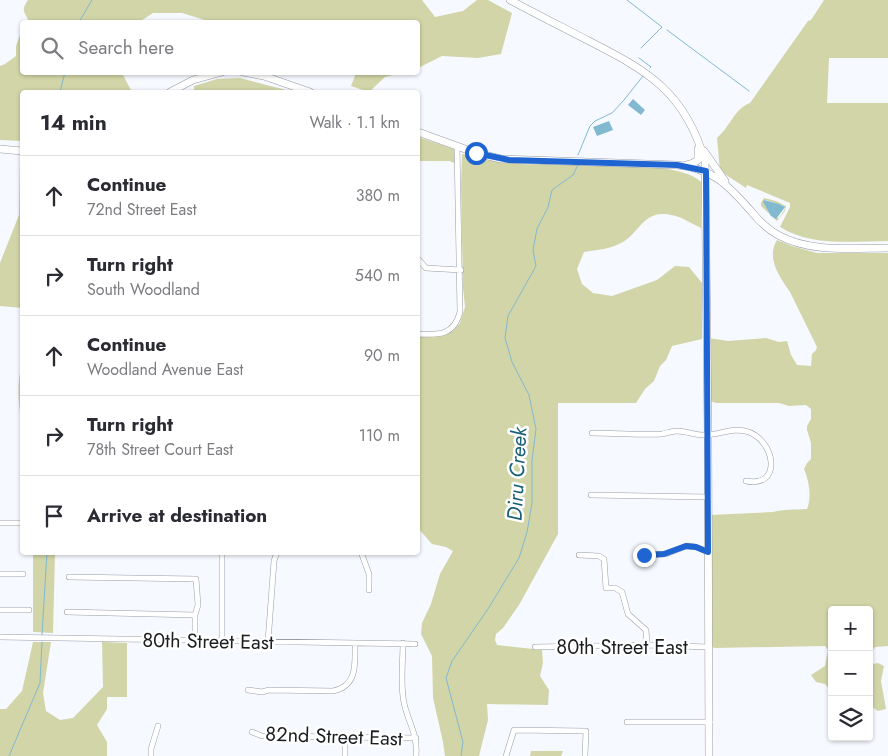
<!DOCTYPE html>
<meta charset="utf-8">
<style>
:root{--surface:#fff;--page:#f2f2f3;--text:#2b2b33;--muted:#7c7c81;--line:#e1e1e2}
body{margin:0;font-family:Jost,sans-serif;background:var(--page);color:var(--text)}
.controls{position:absolute;right:15px;bottom:15px;display:grid;overflow:hidden;border-radius:5px;box-shadow:0 1px 4px #0004}
.controls button{width:45px;height:45px;display:grid;place-items:center;padding:0;border:0;border-bottom:1px solid var(--line);background:var(--surface);color:var(--text);font:25px sans-serif}
.stop{position:absolute;width:15px;height:15px;margin:-11px;border:4px solid #1f65d1;border-radius:50%;background:#fff}
.stop.end{background:#1f65d1;border-color:#fff;box-shadow:0 1px 5px #0008}
.list{margin:0;padding:0;list-style:none}
h2{display:flex;justify-content:space-between;align-items:center;height:65px;margin:0;padding:0 20px;font-size:21px}
h2 small{font-size:16px;font-weight:400;color:var(--muted)}
.list li{display:grid;grid-template-columns:32px 1fr auto;gap:15px;align-items:center;box-sizing:border-box;height:80px;padding:0 20px;border-top:1px solid var(--line)}
.list b{display:block;font-size:19px;white-space:nowrap}
.list p{margin:0;font-size:16px;white-space:nowrap;color:var(--muted)}
.list em{font-size:16px;font-style:normal;color:var(--muted)}
.icon{flex:none;width:28px;height:28px;fill:none;stroke:currentColor;stroke-width:2;stroke-linecap:round;stroke-linejoin:round}
.map{position:relative;flex:none;width:888px;height:756px;overflow:hidden}
.search{position:absolute;background:var(--surface);box-shadow:0 1px 4px #0004;left:20px;top:20px;width:400px;height:55px;display:flex;align-items:center;gap:12px;box-sizing:border-box;padding:0 18px;border-radius:5px;color:var(--muted);font-size:19px}
.panel{position:absolute;background:var(--surface);box-shadow:0 1px 4px #0004;left:20px;top:90px;width:400px;height:465px;border-radius:5px}
.map>svg:first-child{display:block}
.green{fill:#d2d5a7;fill-rule:evenodd}
.water{fill:#81b9d0}
.lines{fill:none;stroke-linecap:round;stroke-linejoin:round}
.stream{stroke:#81b9d0;stroke-width:1}
.street-casing{stroke:#989ca3;stroke-width:6}
.secondary-casing{stroke:#989ca3;stroke-width:8}
.street{stroke:#fff;stroke-width:5}
.secondary{stroke:#fff;stroke-width:7}
.route{stroke:#1f65d1;stroke-width:6}
.labels{text-anchor:middle;stroke-width:5;stroke-linejoin:round;paint-order:stroke}
.street-label{font-size:20px;fill:#1b1d1f;stroke:#fff}
.water-label{font-size:21px;font-style:italic;fill:#185f78;stroke:#fff}
</style>
<div class="map">
<svg width="888" height="756" viewBox="0 0 888 756">
<rect width="100%" height="100%" fill="#f6f9ff"/>
<path class="green" d="M28,0h394l13,17 28,-6 14,-11h11l24,13 -11,41 -23,4 -36,-2 -24,12v-46h-207l-29,-9h-29l-14,9h-110c-2,-8 -10,-10 -1,-22z
M824,0h64v58h-59l-2,45h61v138c-37,0 -76,6 -108,-14l10,-20v-4l-43,-18 -1,3 -26,-17 -3,-33c13,-11 17,-29 33,-35l58,-82 3,-1z
M22,29v43l100,1 10,19h-110v49l-22,-1v-74l5,-2 11,-8v-10z
M356,73v-1l45,1 -16,4 -16,15 -18,-6z
M240,78l54,14h-100v-6l23,-7z
M418,137l36,12 1,9 -1,5 -4,-2h-32z
M462,154c8,1 14,4 22,5 12,3 25,4 38,5 35,2 158,-6 179,18v46c-9,-4 -16,-9 -25,-12 -32,-9 -34,14 -53,26 -12,7 -26,8 -39,10l-7,17 5,15 11,9 19,3 45,-16 18,-14 14,1 13,16v56l-30,7 -6,14 -6,6 -6,15 -9,8 -9,14h-78v131l-39,71 -16,23 -7,6 -1,6 2,5 45,5 1,13 -3,13 9,14 -1,15 -61,-1 1,16 -9,36h-34l-2,-14 -10,-44 -1,-42 -11,-22 1,-11 9,-19 9,-30 13,-23 -7,-4 -14,-3 -14,-16v-191l22,-1 13,-5 7,-8 5,-16 -2,-20 -2,-99z
M20,158h2v150l-22,-2v-43l19,-48z
M764,198l12,3 10,5 -1,5 -8,10 -16,-15v-3zM766,200l17,6 2,3 -6,9 -8,-2 -8,-14z
M777,240l15,6 25,7h71v393l-13,1 -2,3v14l5,-1 6,3 -3,15 5,28 -8,2 -9,-6v-95h-37v77l-2,3 -5,-6 -9,-2 -5,-7 14,-9 3,-16 -3,-4 -110,2 -3,-1 -2,-132 63,-3c11,-3 22,-2 34,-3 5,-11 2,-29 -3,-40l3,-6 4,-4v-16l-4,-13v-4l4,-7v-10l-5,-4 -17,1 -10,-3h-63l-6,-2 -1,-63 19,3 38,-3 13,4 8,-1 4,14 6,10 14,1 1,-12 4,-4 1,-3 -27,-55c-11,-16 -24,-34 -13,-52z
M22,363v66c-3,-27 -6,-40 0,-66z
M33,553h22l-2,80 -20,-1z
M33,642h18l-8,51 3,18 14,9 13,-2 30,-31 -1,-45 25,1v54h-20v12l-10,16 10,17v14h-107v-47h6l16,-18z
M531,751h32l-2,5h-31z"/>
<path class="water" d="M633,99l12,11 -4,5 -13,-10z
M609,121l4,9 -16,6 -4,-9z
M764,200l15,4 6,3 -9,12 -5,-3 -8,-14z"/>
<g class="lines">
<path class="stream" d="M627,0l35,27 -21,21
M79,22l13,-22
M667,30l82,61
M639,58l12,9 -1,1
M60,92l5,-20
M578,155l12,-29 5,-5 17,-8 12,-13 19,-24
M42,635l5,-83
M9,756l31,-73 2,-41
M461,756l2,-14 -17,-64 6,-17 36,-52 31,-51 8,-26 5,-29v-43l4,-31 -7,-34 -17,-33 -7,-24 3,-22 28,-50 -3,-16 4,-21 11,-22 4,-17 21,-15 5,-10"/>
<defs>
<path id="street" d="M418,259l8,9 35,2
M418,334c20,1 36,2 42,-22l-3,-166
M592,433c23,0 47,2 70,1 5,-1 10,-3 15,-3 10,0 20,5 30,4 14,-1 28,-8 42,-3 12,5 21,17 22,30 1,16 -10,22 -25,19
M591,495l117,2
M0,523h22
M222,552v89
M361,552l8,22v16
M579,555l20,1 5,3 2,29h9l7,4 6,22 18,16 1,15
M638,559l9,-4 19,-1 20,-8 10,1 12,5
M0,574h23
M69,577l127,2 2,26 -3,10v26
M0,610h29
M67,612l128,3
M0,637l415,7
M268,642l6,-81 3,-9
M403,643c0,19 -3,41 1,60 4,19 14,31 12,53
M535,647l112,-2 62,2
M248,690l14,2 7,-2 64,1c25,-5 22,-28 22,-48
M627,722h83
M252,732l10,4 154,2
M345,737v19
M151,756v-7l7,-23
M506,756l8,-26 72,1 -1,25"/>
<path id="secondary" d="M510,0c26,14 52,27 79,41 59,30 96,51 116,120l3,274 1,321
M243,72l21,4 46,16
M170,92l23,-12 29,-8
M418,132l58,21 25,6 176,6c35,3 51,20 73,45 8,10 17,19 28,25 33,18 74,13 110,13
M0,149l22,2
M704,151l21,30
M686,165l7,-2 5,-3v-11"/>
</defs>
<use href="#street" class="street-casing"/>
<use href="#secondary" class="secondary-casing"/>
<use href="#street" class="street"/>
<use href="#secondary" class="secondary"/>
</g>
<g class="lines">
<path class="route" d="M476,153l33,7 168,5 29,6 2,381 -12,-5 -10,-1 -22,8 -20,1"/>
</g>
<g class="labels">
<g class="street-label">
<text transform="translate(208 641) rotate(1)" y="7">80th Street East</text>
<text x="622" y="654">80th Street East</text>
<text transform="translate(334 736) rotate(2)" y="7">82nd Street East</text>
</g>
<g class="water-label">
<text transform="translate(517 474) rotate(-87)" y="7">Diru Creek</text>
</g>
</g>
</svg>
<div class="controls">
<button>+</button>
<button>−</button>
<button><svg class="icon" aria-label="layers" viewBox="0 0 24 24"><path d="M12 4l9 5-9 5-9-5zM3 14l9 5 9-5"/></svg></button>
</div>
<div class="stop" style="left:476px;top:153px"></div>
<div class="stop end" style="left:644px;top:555px"></div>
<div class="search"><svg class="icon" aria-label="search" viewBox="0 0 24 24"><circle cx="10" cy="10" r="6"/><path d="M15 15l6 6"/></svg>Search here</div>
<section class="panel">
<h2>14 min<small>Walk · 1.1 km</small></h2>
<ul class="list">
<li><svg class="icon" aria-label="ahead" viewBox="0 0 24 24"><path d="M12 20V5M6 11l6-6 6 6"/></svg><div><b>Continue</b><p>72nd Street East</p></div><em>380 m</em></li>
<li><svg class="icon" aria-label="right" viewBox="0 0 24 24"><path d="M7 20v-9h11M14 6l5 5-5 5"/></svg><div><b>Turn right</b><p>South Woodland</p></div><em>540 m</em></li>
<li><svg class="icon" aria-label="ahead" viewBox="0 0 24 24"><path d="M12 20V5M6 11l6-6 6 6"/></svg><div><b>Continue</b><p>Woodland Avenue East</p></div><em>90 m</em></li>
<li><svg class="icon" aria-label="right" viewBox="0 0 24 24"><path d="M7 20v-9h11M14 6l5 5-5 5"/></svg><div><b>Turn right</b><p>78th Street Court East</p></div><em>110 m</em></li>
<li><svg class="icon" aria-label="arrive" viewBox="0 0 24 24"><path d="M6 21V4h12l-3 4 3 4H6"/></svg><div><b>Arrive at destination</b></div></li>
</ul>
</section>
</div>
